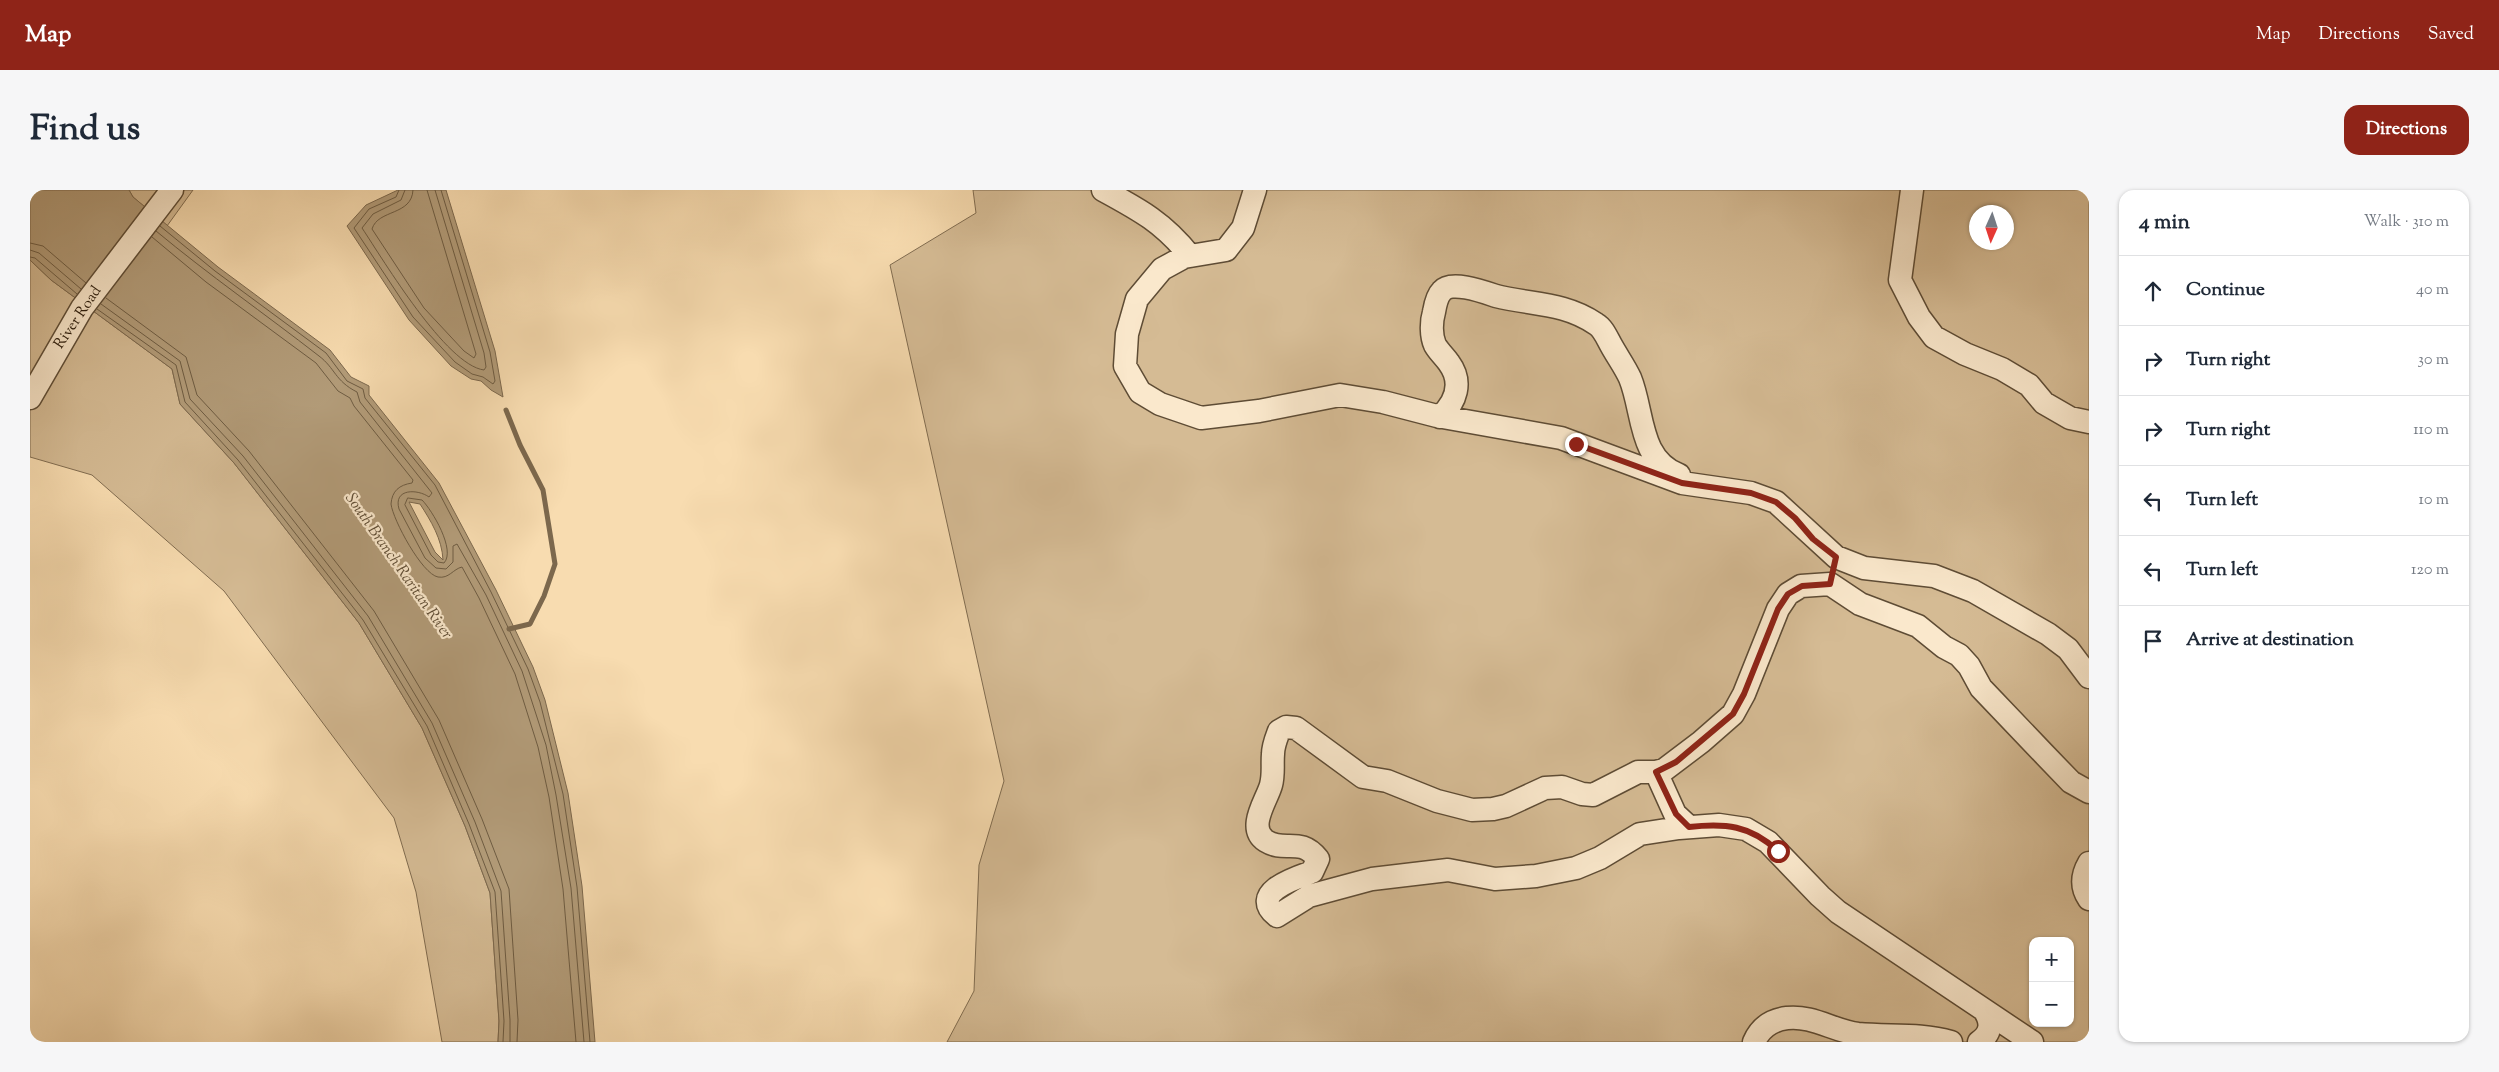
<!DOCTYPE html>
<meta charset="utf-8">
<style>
:root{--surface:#fff;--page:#f6f6f7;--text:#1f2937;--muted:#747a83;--line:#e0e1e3;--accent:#8f2418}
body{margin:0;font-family:"Sorts Mill Goudy",serif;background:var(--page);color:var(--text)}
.controls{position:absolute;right:15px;bottom:15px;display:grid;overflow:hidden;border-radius:10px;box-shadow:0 1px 4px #0004}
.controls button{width:45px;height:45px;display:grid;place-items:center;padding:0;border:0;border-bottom:1px solid var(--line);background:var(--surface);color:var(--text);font:25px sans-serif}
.compass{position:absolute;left:1939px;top:15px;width:45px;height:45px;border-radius:50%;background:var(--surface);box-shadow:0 1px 4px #0004;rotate:183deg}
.stop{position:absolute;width:15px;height:15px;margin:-11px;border:4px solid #8f2418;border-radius:50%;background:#fff}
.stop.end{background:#8f2418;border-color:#fff;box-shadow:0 1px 5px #0008}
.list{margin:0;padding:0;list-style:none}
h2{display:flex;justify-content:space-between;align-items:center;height:65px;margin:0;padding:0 20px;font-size:21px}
h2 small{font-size:16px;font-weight:400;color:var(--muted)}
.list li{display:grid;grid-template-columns:32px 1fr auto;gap:15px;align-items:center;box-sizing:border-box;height:70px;padding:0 20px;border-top:1px solid var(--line)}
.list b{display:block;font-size:19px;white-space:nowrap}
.list em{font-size:16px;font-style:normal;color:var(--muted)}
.icon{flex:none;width:28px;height:28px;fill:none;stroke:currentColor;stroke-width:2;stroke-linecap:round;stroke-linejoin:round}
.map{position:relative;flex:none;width:2059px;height:852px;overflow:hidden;border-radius:15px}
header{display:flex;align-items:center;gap:30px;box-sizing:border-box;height:70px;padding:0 25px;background:var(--accent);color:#fff}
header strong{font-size:24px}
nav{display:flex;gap:28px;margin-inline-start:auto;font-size:18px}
.intro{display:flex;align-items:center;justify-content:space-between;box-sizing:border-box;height:120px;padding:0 30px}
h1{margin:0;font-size:35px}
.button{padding:12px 22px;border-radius:15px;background:var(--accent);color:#fff;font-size:18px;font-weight:700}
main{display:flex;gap:30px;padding:0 30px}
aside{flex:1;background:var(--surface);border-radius:15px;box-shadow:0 1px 4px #0004}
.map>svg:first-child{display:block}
.green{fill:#d5bb94;stroke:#806c50;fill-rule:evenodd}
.water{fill:#b29b78;stroke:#7c684d;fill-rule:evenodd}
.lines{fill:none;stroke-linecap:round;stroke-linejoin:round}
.shore{stroke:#6e5c42;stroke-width:1}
.stream{stroke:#7c684d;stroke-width:5}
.minor-casing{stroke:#5e4c35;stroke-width:25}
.minor{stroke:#fae8cc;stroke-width:22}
.route{stroke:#8f2418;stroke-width:6}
.labels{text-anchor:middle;stroke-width:4.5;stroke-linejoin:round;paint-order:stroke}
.street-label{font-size:15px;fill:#2b1c0c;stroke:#fae8cc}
.water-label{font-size:16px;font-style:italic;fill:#614f37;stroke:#fae8cc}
</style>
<header>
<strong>Map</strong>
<nav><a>Map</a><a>Directions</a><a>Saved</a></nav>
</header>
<div class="intro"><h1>Find us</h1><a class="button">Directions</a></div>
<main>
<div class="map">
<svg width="2059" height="852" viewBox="0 0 2059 852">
<rect width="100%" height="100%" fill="#f8dcb0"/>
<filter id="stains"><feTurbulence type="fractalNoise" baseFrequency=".004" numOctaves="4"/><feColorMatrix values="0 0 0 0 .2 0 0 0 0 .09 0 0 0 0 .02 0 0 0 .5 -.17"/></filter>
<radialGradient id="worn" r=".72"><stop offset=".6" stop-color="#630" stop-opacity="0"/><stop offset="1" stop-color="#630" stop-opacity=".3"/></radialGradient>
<path class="green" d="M99,0h64l-26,36 -34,-29z
M943,0h1116v852h-1142l27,-51 5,-126 25,-84 -114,-516 86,-52zM1946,22h30v30h-30zM2003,751h37v82h-37z
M0,70l21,20 121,89 8,35 54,59 125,160 63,105 43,98 25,67 9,128 -1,21h-56l-26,-150 -22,-74 -170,-227 -132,-116 -62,-18z"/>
<path class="water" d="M0,0h99l4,7 85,70 112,83 21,27 18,9v9l70,88 57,107 37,77 12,33 23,93 14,93 13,156h-97l1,-21 -9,-128 -25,-67 -43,-98 -63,-105 -125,-160 -54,-59 -8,-35 -121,-89 -21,-20zM379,312l11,2c11,17 22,35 23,56l-8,-8z
M368,0h48l49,161 8,46 -12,-7 -10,-9 -10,-2 -20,-13 -42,-46 -62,-94 19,-21z"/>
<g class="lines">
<path class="shore" d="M369,0l-3,7 -27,12 -15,19 59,89 42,45 17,12 11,3 10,7 2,-3 -5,-29 -49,-162
M375,0l-4,10 -28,14 -11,14c22,33 84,137 122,142l2,-3 -2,-14 -49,-163
M383,0c-1,26 -35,19 -41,39l52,79 40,43 10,7 2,-4 -49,-164
M130,36l55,45 111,82 21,28 16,8 2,9 70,87 56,107 37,77 12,33 23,92 14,93 13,155
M126,41c53,44 109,83 163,125 16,12 16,25 38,36l3,10 72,91 -3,4c-11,-8 -36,-9 -30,12l26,49 11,10 10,1 7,-7v-16l4,-2 29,51 36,76 24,74 10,50 15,93 13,154
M122,47l54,45 110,81 22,28 12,7 4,8 59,74 -1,3c-13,2 -20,8 -21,21 2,16 31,70 47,73 11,2 15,-8 24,-10l17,31 36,76 23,73 11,50 14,92 13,153
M0,53l13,3 43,37
M0,60l9,3 42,36
M0,67l5,1 42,36
M76,108l80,59 11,38 52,56 125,160 65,109 43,99 27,70 9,131 -1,22
M71,114l79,57 10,38 53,57 125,160 64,107 43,99 26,69 9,129v22
M67,119l79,56 9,37 53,58 125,160 64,106 42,98 26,68 9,129 -1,21
M378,308l14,2c10,10 34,50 22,63l-6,-1 -7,-7 -26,-50z"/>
<path class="stream" d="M476,220l14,35 23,45 12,74 -11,32 -14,28 -21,5"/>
<defs>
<path id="minor" d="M1073,0c37,20 61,33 87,66
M1225,0l-12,38 -17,22 -42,7 -22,12 -25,30 -10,35 -2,32 15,26 20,12 41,14 58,-7 81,-16 43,7 54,14 124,22 121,45 69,10 25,9 60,55 28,11 70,8 39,15 75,43 20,15 21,28
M1882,0l-12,90 19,37 15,20 31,17 37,15 27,16 15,18 26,15 19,4
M0,208l52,-90 90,-118
M1410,227c16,-15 23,-35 9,-54 -4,-6 -10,-11 -14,-18 -4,-9 -4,-23 -1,-33 1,-6 3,-16 8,-21 9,-11 42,1 54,5 35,9 68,6 100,28 7,4 11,14 15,21 6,11 14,22 19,33 14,34 8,81 49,97
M1626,582l19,42 14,13
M2059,673c-7,12 -8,24 0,36
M1724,852c6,-14 17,-22 33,-24 25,-3 47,13 71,16 32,3 62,-1 93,8
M1949,852c13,-9 13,-20 5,-32
M2002,852l-194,-130 -18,-16 -52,-54 -22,-13 -27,-4 -40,3 -39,6 -40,24 -24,10 -40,8 -41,3 -47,-9 -76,9 -63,17 -32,20c-29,-23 18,-38 35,-44l6,-13c-18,-23 -33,-6 -52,-18 -20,-13 1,-41 5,-56 3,-11 1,-21 2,-31 0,-8 3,-15 6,-23l7,-4 10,1 67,49 24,4 50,20 35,9 21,-1 13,-3 39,-18 17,-1 20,7 11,1 45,-23h18l8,-2 37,-28 32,-28 11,-20 34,-85 10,-15 13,-8 29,-2 30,20 58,22 26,21 15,8 10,11 12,22 63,66 27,28 18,10"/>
</defs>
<use href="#minor" class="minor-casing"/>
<use href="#minor" class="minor"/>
</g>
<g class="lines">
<path class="route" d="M1546,254l106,39 69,10 25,9 19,16 18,21 23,18 -6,27 -28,2 -14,8 -10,15 -34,85 -11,20 -57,48 -20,10 20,42 13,13c36,-4 61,-2 89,24"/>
</g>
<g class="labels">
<g class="street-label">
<text transform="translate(47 127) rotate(-56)" y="5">River Road</text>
</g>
<g class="water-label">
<text transform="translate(370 375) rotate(55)" y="6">South Branch Raritan River</text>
</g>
</g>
<rect width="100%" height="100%" filter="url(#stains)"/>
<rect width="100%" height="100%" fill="url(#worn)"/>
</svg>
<div class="controls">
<button>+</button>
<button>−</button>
</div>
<svg class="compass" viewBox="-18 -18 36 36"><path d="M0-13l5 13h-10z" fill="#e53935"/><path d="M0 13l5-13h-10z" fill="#747a83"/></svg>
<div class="stop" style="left:1748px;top:661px"></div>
<div class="stop end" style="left:1546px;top:254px"></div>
</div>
<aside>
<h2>4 min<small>Walk · 310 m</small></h2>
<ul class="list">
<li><svg class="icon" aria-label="ahead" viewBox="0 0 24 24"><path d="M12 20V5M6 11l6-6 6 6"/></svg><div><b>Continue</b></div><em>40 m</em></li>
<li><svg class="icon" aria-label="right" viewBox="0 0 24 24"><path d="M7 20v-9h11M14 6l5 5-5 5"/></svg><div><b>Turn right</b></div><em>30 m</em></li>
<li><svg class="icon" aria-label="right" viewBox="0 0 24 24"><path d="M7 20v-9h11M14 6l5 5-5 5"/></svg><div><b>Turn right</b></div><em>110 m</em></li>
<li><svg class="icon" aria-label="left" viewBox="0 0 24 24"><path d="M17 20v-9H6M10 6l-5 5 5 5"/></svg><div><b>Turn left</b></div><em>10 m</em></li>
<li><svg class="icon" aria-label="left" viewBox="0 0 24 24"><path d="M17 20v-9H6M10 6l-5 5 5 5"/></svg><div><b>Turn left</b></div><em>120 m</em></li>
<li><svg class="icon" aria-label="arrive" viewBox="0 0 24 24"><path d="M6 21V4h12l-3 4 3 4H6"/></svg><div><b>Arrive at destination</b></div></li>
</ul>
</aside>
</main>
